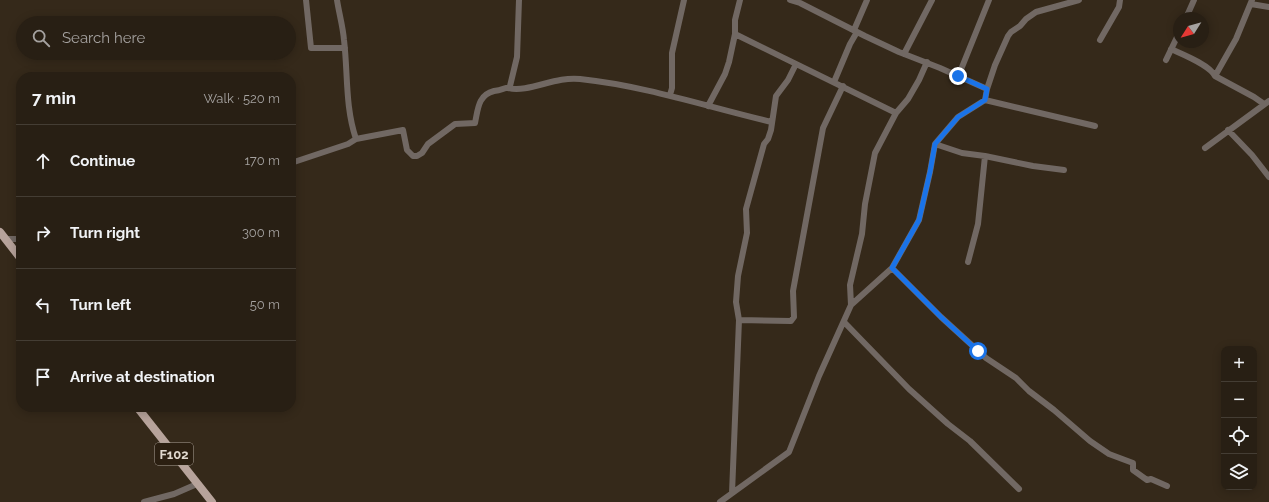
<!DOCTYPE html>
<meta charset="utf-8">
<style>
:root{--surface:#281f14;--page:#30271d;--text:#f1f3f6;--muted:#a5a2a0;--line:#443d34}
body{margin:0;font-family:Raleway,sans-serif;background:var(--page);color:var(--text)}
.controls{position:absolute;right:12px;bottom:12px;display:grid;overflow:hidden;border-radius:8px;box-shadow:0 2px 10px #0003}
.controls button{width:36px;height:36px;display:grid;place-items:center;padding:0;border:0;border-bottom:1px solid var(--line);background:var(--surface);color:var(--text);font:20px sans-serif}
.compass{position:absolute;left:1173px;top:12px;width:36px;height:36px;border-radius:50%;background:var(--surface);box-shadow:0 2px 10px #0003;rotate:233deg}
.stop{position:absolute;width:12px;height:12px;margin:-9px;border:3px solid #1a73e8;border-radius:50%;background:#fff}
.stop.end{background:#1a73e8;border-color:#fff;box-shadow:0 1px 4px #0008}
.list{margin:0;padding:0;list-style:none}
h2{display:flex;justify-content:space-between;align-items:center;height:52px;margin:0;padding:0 16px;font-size:17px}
h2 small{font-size:13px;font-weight:400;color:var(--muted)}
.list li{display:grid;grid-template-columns:26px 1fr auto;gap:12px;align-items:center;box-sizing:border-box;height:72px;padding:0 16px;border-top:1px solid var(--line)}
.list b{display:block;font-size:15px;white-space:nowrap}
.list em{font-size:13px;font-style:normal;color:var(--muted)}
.icon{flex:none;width:22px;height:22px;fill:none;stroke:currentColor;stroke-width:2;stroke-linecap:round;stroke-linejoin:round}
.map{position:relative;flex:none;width:1269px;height:502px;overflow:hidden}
.search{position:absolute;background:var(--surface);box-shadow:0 2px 10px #0003;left:16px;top:16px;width:280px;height:44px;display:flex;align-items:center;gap:10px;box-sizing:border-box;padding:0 14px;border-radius:22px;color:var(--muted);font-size:15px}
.panel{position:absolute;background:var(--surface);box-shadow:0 2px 10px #0003;left:16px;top:72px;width:280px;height:340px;border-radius:16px}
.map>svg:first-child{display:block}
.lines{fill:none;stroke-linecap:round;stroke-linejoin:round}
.minor{stroke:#716863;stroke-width:6}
.major{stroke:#b7a39b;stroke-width:8}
.route{stroke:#1a73e8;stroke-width:5}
.labels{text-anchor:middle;stroke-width:3;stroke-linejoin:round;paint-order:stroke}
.shield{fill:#2b1f11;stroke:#aaa196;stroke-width:1}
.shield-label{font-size:13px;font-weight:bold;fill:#e1d9cf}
</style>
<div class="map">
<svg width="1269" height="502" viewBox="0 0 1269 502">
<rect width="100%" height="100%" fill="#35291a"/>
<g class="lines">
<path class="minor" d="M306,0l5,48h34
M337,0c2,13 6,27 7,40 4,33 1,67 12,99l47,-9 4,20 6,6h4l5,-3 6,-9 27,-20 20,-1c3,-14 3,-28 19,-32 6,-1 11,-2 16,-5l7,-29 2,-57
M790,0l10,3 65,33 34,16 41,16 47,21
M1251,4l18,3
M1186,18l8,-18
M854,30l13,-30
M735,34l161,79
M1100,40l19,-33 1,-7
M1171,49c11,5 39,16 44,27l39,21 10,7
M904,54l28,-54
M1166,60l13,-27
M1215,76l21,-37 16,-39
M958,77l31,-77
M834,82l16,-38 7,-12
M508,88c21,5 47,-12 72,-9 66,7 128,28 192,43
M670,95l2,-7v-35l12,-53
M985,100l110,26
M708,106l17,-32 4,-12 6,-28v-14l5,-20
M1228,130l24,25 17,22
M935,144l27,9 23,3 48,10 31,4
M1205,148l64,-47
M291,163l57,-19 8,-5
M6,239h15
M18,256l3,-12
M968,262l10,-38 7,-68
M892,268l49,49 45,41 30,20 13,13 25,19 36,31 19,13 24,9v7l14,10 4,-1 16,7
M851,305l-1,-20 12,-51 3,-30 10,-51 21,-40 12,-14 11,-19 8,-18
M739,320l52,1 3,-4 -1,-26 30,-163 20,-42
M844,322l65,67 39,35 22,17 49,48
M732,493l7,-173 -3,-18 2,-26 9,-43 -1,-24 18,-65 4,-5 3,-9 5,-34 12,-16 8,-16
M144,502l30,-8 23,-10
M720,502l69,-50 30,-76 32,-71 41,-37 27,-48 11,-48 5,-28 23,-27 27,-17 2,-11 8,-24 13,-29 3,-4 9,-6 6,-7 10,-7 43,-12"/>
<path class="major" d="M0,232l21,27
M137,407l75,95"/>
</g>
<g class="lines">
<path class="route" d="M958,76l29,13 -2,11 -27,17 -23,27 -5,28 -11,48 -27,48 49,49 37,34"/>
</g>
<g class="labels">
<rect class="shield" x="155" y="443" width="38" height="22" rx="3"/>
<g class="shield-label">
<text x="174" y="459">F102</text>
</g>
</g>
</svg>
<div class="controls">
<button>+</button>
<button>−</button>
<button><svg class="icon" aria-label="locate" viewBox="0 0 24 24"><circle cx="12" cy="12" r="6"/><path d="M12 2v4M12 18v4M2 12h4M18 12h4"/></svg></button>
<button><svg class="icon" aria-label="layers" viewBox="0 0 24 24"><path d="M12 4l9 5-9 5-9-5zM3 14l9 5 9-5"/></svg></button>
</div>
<svg class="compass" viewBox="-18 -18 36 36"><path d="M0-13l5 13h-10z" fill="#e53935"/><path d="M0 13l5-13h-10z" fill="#a5a2a0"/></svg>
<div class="stop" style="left:978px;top:351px"></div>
<div class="stop end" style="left:958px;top:76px"></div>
<div class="search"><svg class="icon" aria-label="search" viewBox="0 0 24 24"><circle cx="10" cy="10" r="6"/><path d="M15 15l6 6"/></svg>Search here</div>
<section class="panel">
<h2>7 min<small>Walk · 520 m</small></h2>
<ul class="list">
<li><svg class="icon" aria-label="ahead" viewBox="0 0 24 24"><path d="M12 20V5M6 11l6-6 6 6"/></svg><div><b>Continue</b></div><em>170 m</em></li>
<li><svg class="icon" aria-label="right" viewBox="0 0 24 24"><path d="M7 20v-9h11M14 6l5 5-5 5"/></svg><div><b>Turn right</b></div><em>300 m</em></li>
<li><svg class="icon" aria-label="left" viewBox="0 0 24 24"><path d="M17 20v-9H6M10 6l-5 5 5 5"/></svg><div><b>Turn left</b></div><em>50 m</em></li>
<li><svg class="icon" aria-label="arrive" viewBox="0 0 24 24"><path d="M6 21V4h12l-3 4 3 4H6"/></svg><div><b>Arrive at destination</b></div></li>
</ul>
</section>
</div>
